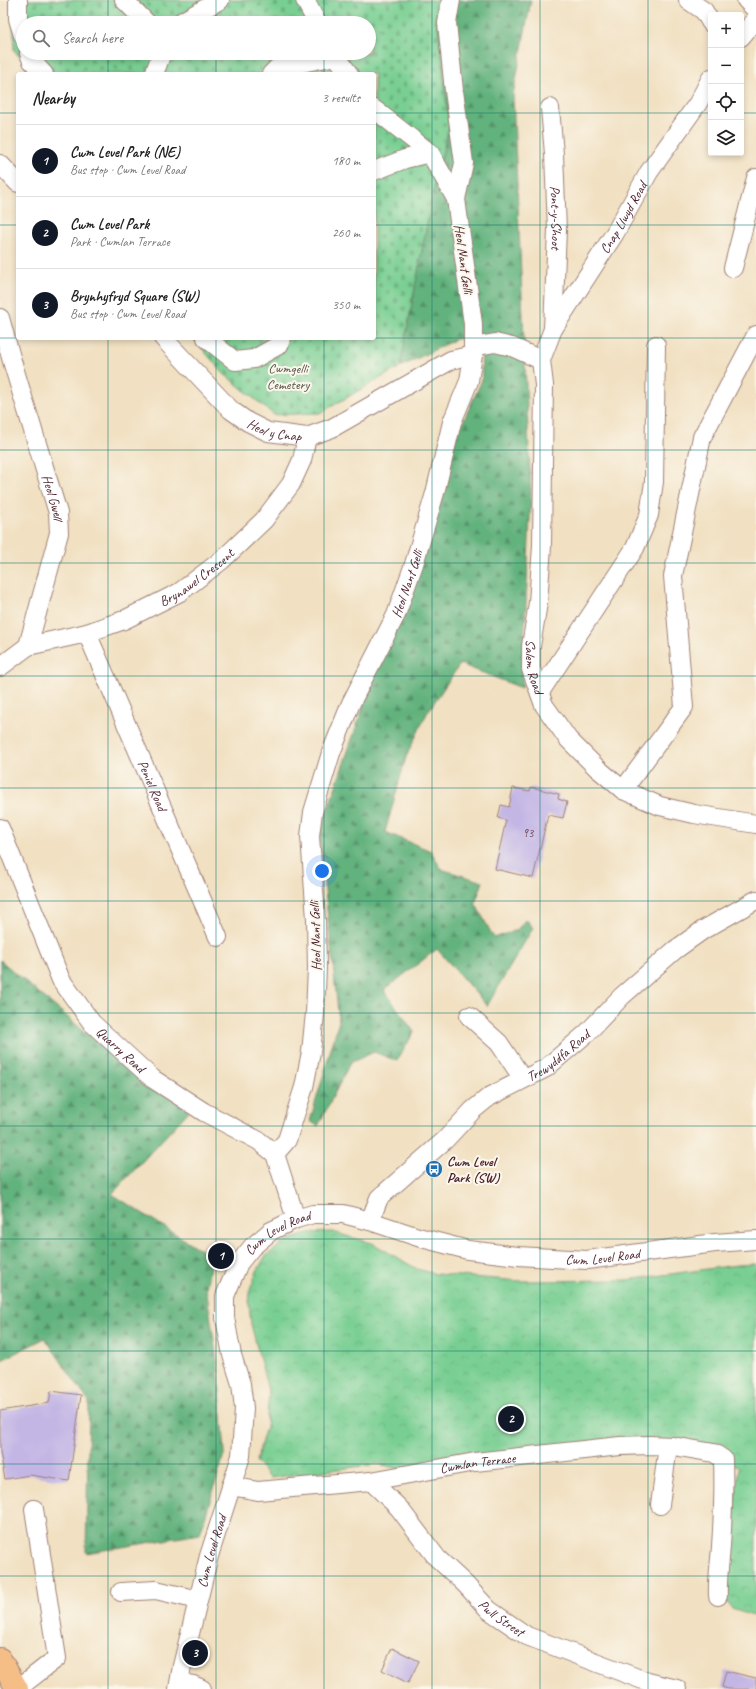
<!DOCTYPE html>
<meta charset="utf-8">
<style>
:root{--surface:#fff;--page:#f6f6f6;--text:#222;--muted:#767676;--line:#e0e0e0;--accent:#111827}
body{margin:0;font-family:Caveat,sans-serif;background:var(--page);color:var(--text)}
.controls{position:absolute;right:12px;top:12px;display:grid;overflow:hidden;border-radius:4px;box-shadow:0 2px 6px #0003}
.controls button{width:36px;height:36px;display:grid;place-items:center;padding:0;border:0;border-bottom:1px solid var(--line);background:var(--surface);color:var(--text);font:20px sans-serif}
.you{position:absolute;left:322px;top:871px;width:14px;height:14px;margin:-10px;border:3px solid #fff;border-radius:50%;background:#1a73e8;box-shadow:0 0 0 6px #1a73e833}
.badge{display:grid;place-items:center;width:26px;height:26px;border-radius:50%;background:var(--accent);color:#fff;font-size:13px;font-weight:700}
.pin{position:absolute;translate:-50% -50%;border:2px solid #fff;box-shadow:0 1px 4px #0006}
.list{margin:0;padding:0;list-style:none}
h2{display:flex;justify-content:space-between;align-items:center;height:52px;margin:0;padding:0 16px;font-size:17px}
h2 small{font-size:13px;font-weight:400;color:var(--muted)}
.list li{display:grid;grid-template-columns:26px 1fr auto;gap:12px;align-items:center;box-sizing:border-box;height:72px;padding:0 16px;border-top:1px solid var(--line)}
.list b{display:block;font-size:15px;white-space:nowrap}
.list p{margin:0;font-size:13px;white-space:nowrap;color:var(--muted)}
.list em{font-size:13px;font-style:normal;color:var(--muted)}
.icon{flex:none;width:22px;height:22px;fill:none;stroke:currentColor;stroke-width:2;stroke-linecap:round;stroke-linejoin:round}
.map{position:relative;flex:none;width:756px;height:1689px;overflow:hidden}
.search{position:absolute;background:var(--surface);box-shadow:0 2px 6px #0003;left:16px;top:16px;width:360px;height:44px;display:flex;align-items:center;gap:10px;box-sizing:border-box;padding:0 14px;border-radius:22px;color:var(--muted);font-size:15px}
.panel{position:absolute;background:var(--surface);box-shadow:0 2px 6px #0003;left:16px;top:72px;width:360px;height:268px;border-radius:4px}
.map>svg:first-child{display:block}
.forest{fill:url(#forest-firs);stroke:#566854}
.cemetery{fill:url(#cemetery-stones);stroke:#62775f;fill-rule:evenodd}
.park{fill:url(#park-crowns);stroke:#62775f}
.building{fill:#c3b6e5}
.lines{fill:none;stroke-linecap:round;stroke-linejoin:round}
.minor-casing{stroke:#9e8076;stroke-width:20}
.major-casing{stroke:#9e8076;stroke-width:24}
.minor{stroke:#fff;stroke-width:18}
.major{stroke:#f6be87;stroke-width:22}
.grid{fill:none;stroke:#0f766e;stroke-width:1;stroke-opacity:0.55}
.labels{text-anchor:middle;stroke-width:4;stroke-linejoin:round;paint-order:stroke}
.number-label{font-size:12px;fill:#68455a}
.street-label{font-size:14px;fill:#4a1f2b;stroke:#fbf7ec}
.park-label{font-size:14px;fill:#58544a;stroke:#fbf7ec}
.poi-label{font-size:14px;font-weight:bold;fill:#4a1f2b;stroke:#fbf7ec;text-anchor:start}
</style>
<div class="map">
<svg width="756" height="1689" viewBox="0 0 756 1689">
<defs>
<pattern id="forest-firs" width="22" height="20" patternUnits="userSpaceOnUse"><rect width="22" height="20" fill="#62b27d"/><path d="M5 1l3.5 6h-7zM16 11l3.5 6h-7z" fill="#539067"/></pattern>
<pattern id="cemetery-stones" width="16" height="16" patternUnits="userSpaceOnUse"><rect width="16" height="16" fill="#79cf93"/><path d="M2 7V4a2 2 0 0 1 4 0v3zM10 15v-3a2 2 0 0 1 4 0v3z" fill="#6ab17f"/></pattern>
<pattern id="park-crowns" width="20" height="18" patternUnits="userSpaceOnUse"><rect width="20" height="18" fill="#79cf93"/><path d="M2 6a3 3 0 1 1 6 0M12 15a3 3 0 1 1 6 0" fill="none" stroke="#6ab17f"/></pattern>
</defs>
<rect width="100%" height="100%" fill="#fbf7ec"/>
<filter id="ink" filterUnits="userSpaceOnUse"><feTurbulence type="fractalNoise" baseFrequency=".025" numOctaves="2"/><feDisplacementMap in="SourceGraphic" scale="8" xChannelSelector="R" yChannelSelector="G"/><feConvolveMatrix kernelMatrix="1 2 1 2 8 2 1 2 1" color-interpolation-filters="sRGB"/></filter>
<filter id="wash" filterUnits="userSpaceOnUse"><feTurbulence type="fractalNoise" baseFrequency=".012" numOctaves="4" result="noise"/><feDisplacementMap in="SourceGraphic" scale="16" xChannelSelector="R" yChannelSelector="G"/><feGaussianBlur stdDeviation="0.9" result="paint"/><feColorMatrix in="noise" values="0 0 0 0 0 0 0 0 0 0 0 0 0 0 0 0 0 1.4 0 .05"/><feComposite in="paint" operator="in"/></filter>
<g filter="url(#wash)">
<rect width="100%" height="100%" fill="#f1e0c1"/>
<path class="forest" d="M438,0h93l-18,95 18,401 -9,192 -62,-24 -33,49 -21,44 -21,75 46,19 10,18 42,13 -8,21 19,35 23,-8 9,-11 7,9 -46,78 -50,-57 -53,41 30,42 -17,29 -23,-9 -24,11 -32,63 -8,-5 29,-100 -20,-186 138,-400 25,-55 -1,-43 -25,2 -56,28 34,-181 15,-59 -13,-119z
M0,960l110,93 79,58 -77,83 100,63 -6,31 12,79 7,85 -25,82 -114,19 3,-151 -44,-64 -45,23z"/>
<path class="cemetery" d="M12,0h426l-2,8 13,119 -15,59 -34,181 -80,46 -46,2 -51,-42 -30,-35h181v-264h-341l-19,-24zM23,23h346v30h-346z"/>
<path class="park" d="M332,1232l40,11 45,26 19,5 84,7 106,-1 111,-15 19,-1v353l-24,-8 -9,-14 16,-128 -8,-5 -17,-15 -314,22 -22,-5 -109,14 -13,-17 10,-34 3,-33 -18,-70 -2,-19 1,-15 6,-17 9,-16 19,-15 24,-9z"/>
<g id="blocks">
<path class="building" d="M531,787l28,7 -1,5 9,3 -4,16 -15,-3 -15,63 -38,-9 11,-49 -8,-2 3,-13 8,2 4,-19 17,3z
M51,1391l30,4 -12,86 -39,-6 -25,4 -5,-27v-41l49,-8z
M392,1648l27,13 -11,22 -26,-13z
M726,1671l30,7v11h-28l-6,-2z"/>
</g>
</g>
<g filter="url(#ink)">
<use href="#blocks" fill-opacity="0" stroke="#9e8076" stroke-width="1"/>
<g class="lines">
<defs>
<g id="minor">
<path d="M18,0v19l5,16"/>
<path d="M124,0l23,23"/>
<path d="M305,0l12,23"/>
<path d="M688,0l16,11 7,12"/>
<path d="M746,0l10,10"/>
<path d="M179,23l41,-23"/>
<path d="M741,37l15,-18"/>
<path d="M29,53l3,8 12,13"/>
<path d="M334,53l15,21"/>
<path d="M154,74l8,-21"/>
<path d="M271,74l6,-6 59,-12"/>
<path id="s1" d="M550,108l4,46 3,76 -4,99"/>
<path d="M374,109l56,44 26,46"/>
<path d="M0,164l18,19"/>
<path d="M374,171l31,-12 25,-6"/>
<path d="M733,268l23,-90"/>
<path id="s2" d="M0,318l12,43 46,152 1,20 -31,113 -28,21"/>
<path id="s3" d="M163,338l68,72 17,12 20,10 39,5 25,-9 119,-68 22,-5"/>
<path d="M206,338l29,23 19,-2 25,-14 3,-7"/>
<path id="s4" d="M473,347l22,-4 17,4 29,13 3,25 -2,161 -4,57 -7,43v23l13,36 24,34 29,29 26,22 37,16 34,8 62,10"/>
<path id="s5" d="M541,360l12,-31 62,-96 34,-61 49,-69 13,-25"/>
<path id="s6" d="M87,633l131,304"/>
<path id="s7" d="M28,646l59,-13 37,-13 56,-28 42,-32 42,-40 27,-36 11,-24 5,-23"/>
<path d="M540,692l95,-144 14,-33 5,-33 2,-137"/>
<path d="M623,790l61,-83 -11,-131 29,-139 54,-102"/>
<path id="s8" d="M0,828l61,152 31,43 61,56 51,33 55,29 16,13 21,65"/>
<path d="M469,1016l30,27 24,36"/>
<path id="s9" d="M275,1154l12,-14 17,-53 7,-35 4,-39 2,-45 -1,-49 -6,-83 3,-24 18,-59 20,-50 45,-88 18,-51 21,-71 17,-71 17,-41 4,-26v-31l-17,-125 8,-36 -10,-72 -7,-68 4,-23"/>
<path id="s10" d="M370,1221l9,-23 66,-58 28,-30 16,-13 57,-29 41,-35 35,-37 53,-46 28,-20 53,-30"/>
<path id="s11" d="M371,1481l28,27 38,50 28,26 24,26 38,26 121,46 29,7"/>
<path id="s12" d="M231,1486l27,5 113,-10 104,-19 145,-16 29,-1 24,1 41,7 9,6c1,29 0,58 -2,87 -1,17 -4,33 -3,50"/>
<path d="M660,1505l8,-59"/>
<path d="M121,1592l35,-2 42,10"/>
<path d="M180,1683l13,2 9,4"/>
<path d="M17,1689l40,-31 -23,-149"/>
<path id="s13" d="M178,1689l4,-23 27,-110 32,-100 3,-48 -3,-24 -9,-29 -7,-37v-22l14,-33 13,-16 19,-16 25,-12 17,-5h30l27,7 48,16 50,13 50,6 69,4 128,-17 41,-3"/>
</g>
<path id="major" d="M0,1659l17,30"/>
</defs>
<use href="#minor" class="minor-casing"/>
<use href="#major" class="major-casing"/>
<use href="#minor" class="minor"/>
<use href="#major" class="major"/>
</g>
</g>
<path class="grid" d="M108,0v23M216,0v23M324,0v23M432,0v1689M540,0v1689M648,0v1689M108,53v21M216,53v21M324,53v21M0,113h18M374,113h337M741,113h15M0,225h18M374,225h382M0,338h18M108,338v1351M216,338v1351M324,338v1351M374,338h382M0,450h756M0,563h756M0,676h756M0,788h756M0,901h756M0,1013h756M0,1126h756M0,1239h756M0,1351h756M0,1464h756M0,1576h756"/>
<defs>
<symbol id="bus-disc" viewBox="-11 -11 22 22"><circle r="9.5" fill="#1f6fb2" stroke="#fbf7ec"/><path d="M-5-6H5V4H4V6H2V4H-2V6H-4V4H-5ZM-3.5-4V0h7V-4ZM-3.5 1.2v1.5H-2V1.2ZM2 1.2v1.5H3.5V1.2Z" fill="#fff"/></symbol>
</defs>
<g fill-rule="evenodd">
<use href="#bus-disc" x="424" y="1159" width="20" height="20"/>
</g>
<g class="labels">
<g class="number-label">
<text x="528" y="837">93</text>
</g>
<g class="street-label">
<text dy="5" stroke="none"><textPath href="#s5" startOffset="165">Cnap Llwyd Road</textPath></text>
<text dy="5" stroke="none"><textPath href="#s1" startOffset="110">Pont-y-Shoot</textPath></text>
<text transform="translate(464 259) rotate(82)" y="5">Heol Nant Gelli</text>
<text dy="5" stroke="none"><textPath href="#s3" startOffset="148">Heol y Cnap</textPath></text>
<text dy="5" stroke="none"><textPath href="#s2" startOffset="187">Heol Gwell</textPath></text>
<text dy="5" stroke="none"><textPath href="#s7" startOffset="184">Brynawel Crescent</textPath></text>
<text dy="5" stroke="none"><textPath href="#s9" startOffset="598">Heol Nant Gelli</textPath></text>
<text dy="5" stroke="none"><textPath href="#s4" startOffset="380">Salem Road</textPath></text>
<text dy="5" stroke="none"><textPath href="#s6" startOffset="166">Peniel Road</textPath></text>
<text transform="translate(315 936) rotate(-92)" y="5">Heol Nant Gelli</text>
<text dy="5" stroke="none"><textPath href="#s8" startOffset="256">Quarry Road</textPath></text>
<text dy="5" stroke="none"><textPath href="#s10" startOffset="255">Trewyddfa Road</textPath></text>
<text dy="5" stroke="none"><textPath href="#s13" startOffset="490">Cwm Level Road</textPath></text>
<text dy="5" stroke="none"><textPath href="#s13" startOffset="826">Cwm Level Road</textPath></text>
<text dy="5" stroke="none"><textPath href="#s12" startOffset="249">Cwmlan Terrace</textPath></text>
<text dy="5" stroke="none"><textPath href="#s13" startOffset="142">Cwm Level Road</textPath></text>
<text dy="5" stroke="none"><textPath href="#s11" startOffset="190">Pwll Street</textPath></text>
</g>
<g class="park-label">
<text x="288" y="373">Cwmgelli<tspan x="288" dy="16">Cemetery</tspan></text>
</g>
<g class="poi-label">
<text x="447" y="1166">Cwm Level<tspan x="447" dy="16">Park (SW)</tspan></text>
</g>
</g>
</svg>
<div class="controls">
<button>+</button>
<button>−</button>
<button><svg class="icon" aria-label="locate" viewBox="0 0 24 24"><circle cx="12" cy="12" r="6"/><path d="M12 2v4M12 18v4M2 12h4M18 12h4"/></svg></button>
<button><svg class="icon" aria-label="layers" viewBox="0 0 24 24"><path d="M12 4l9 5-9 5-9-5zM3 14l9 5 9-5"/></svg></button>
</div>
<div class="you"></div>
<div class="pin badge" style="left:221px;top:1256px">1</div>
<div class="pin badge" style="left:511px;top:1419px">2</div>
<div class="pin badge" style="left:195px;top:1653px">3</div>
<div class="search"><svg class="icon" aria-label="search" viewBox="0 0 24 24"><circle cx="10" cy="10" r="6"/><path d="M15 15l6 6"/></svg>Search here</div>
<section class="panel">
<h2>Nearby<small>3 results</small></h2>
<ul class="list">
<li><span class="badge">1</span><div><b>Cwm Level Park (NE)</b><p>Bus stop · Cwm Level Road</p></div><em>180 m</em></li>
<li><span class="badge">2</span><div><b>Cwm Level Park</b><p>Park · Cwmlan Terrace</p></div><em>260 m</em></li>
<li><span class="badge">3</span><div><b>Brynhyfryd Square (SW)</b><p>Bus stop · Cwm Level Road</p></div><em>350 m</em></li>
</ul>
</section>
</div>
